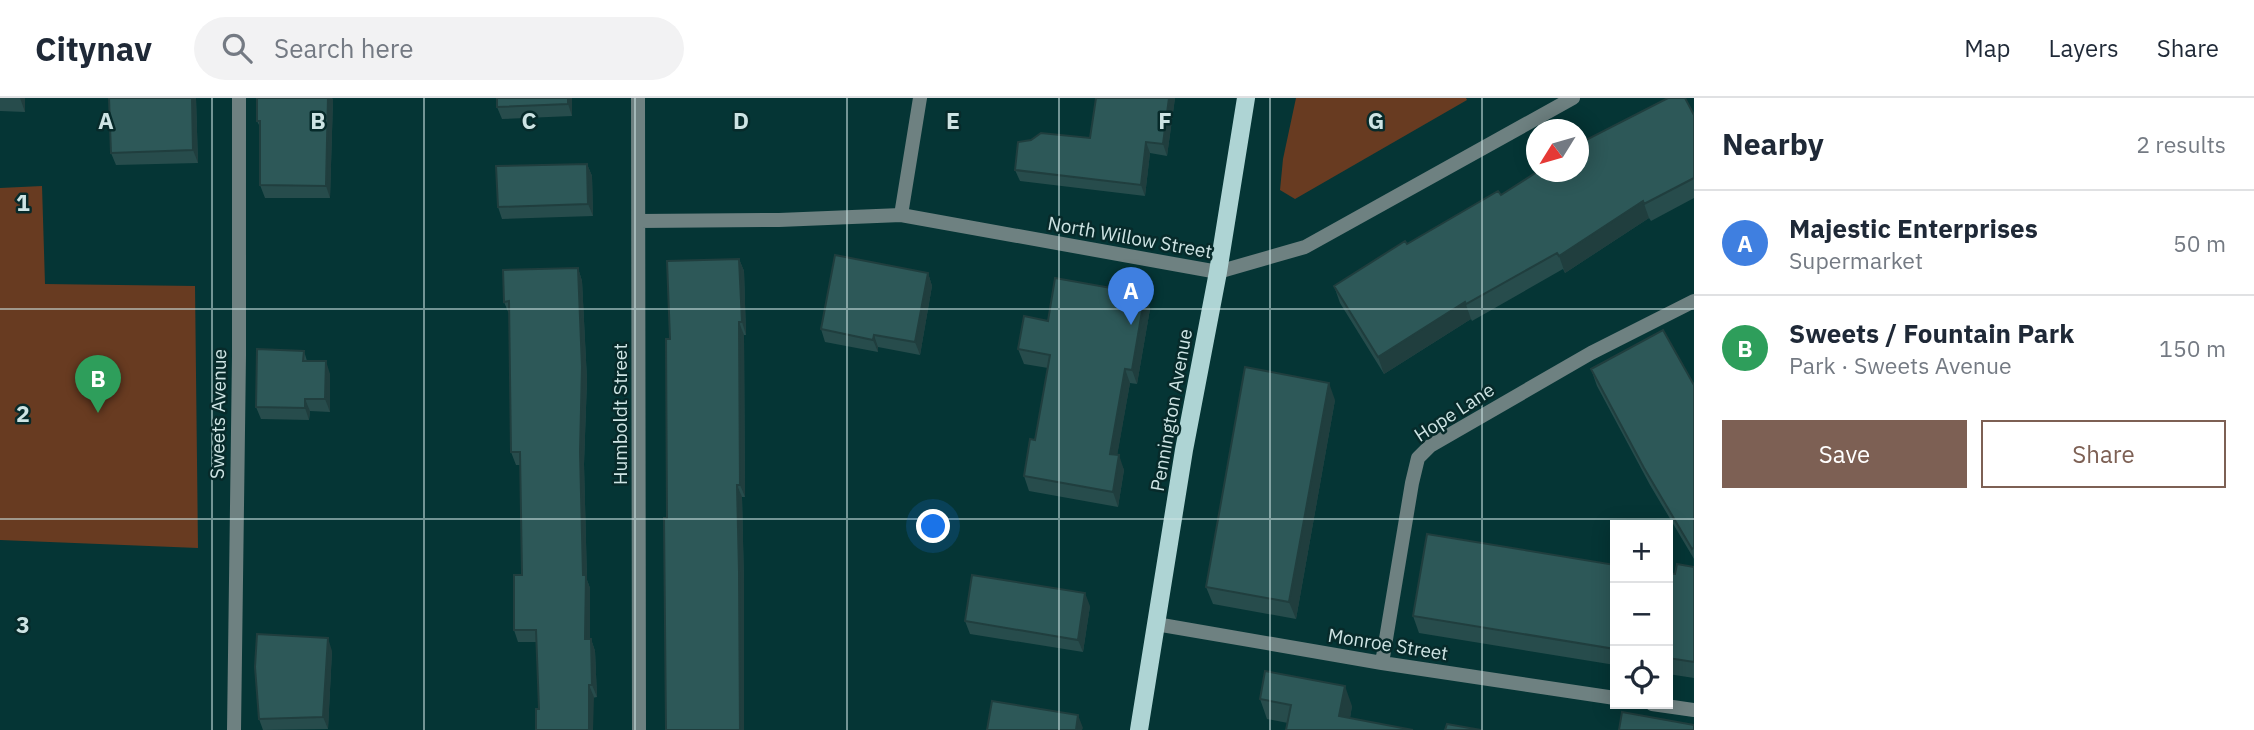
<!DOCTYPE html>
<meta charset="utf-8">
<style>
:root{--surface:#fff;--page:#f2f2f3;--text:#1f2937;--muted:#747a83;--line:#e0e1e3;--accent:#7d6054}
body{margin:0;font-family:"IBM Plex Sans",sans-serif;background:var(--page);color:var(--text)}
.controls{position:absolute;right:21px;bottom:21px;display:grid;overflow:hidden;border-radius:0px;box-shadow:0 4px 18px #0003}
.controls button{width:63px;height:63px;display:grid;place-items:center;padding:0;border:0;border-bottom:2px solid var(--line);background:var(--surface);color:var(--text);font:35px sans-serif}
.compass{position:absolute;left:1526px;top:21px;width:63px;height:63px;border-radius:50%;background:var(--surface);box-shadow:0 4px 18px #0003;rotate:233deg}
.you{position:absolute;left:934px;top:429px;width:24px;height:24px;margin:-18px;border:5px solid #fff;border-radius:50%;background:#1a73e8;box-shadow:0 0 0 10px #1a73e833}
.badge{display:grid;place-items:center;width:46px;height:46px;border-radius:50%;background:var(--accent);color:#fff;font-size:23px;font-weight:700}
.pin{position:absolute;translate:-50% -58px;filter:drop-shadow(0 2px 4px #0008)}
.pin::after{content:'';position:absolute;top:37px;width:24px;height:21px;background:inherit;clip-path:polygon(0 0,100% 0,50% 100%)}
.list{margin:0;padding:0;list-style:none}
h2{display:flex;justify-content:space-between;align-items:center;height:91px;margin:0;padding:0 28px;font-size:30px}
h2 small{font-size:23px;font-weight:400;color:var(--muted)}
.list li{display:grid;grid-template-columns:46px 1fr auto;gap:21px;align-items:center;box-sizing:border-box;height:105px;padding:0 28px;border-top:2px solid var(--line)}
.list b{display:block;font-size:26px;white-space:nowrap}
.list p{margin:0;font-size:23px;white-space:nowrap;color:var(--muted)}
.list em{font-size:23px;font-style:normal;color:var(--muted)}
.actions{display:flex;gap:14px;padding:21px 28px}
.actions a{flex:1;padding:16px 0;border:2px solid var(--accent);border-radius:0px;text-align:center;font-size:24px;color:var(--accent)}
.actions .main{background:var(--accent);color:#fff}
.icon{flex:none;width:38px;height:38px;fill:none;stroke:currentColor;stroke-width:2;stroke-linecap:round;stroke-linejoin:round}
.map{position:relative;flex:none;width:1694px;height:632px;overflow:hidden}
header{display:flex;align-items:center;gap:42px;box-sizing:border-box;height:98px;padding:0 35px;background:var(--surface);border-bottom:2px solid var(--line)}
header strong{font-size:33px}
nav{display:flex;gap:38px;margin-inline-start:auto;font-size:24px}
.search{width:490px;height:63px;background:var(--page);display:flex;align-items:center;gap:18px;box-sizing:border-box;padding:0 24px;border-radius:38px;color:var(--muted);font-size:26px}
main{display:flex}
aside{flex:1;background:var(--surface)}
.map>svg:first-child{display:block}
.green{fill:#683b21}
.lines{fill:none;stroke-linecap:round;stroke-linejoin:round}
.minor{stroke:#6e8181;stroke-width:14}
.primary{stroke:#aed4d4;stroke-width:18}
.wall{fill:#274c4c}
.shaded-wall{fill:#203e3e}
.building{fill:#2d5858;stroke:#203e3e;stroke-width:2}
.grid{fill:none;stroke:#cee4e4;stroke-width:2;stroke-opacity:0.55}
.labels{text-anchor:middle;stroke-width:5;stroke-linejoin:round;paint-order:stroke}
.street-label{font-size:19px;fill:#cee4e4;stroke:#072a2a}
.grid-label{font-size:23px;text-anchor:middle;font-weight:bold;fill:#cee4e4;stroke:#072a2a;stroke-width:5;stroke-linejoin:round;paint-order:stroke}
</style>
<header>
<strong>Citynav</strong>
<div class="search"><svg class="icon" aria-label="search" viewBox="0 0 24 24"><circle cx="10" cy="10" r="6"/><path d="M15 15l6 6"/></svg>Search here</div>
<nav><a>Map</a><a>Layers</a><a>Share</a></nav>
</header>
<main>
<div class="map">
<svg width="1694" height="632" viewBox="0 0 1694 632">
<rect width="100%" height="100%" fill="#053535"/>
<path class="green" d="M1296,0h170l1,2 -172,99 -15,-9 3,-31z
M42,88l3,98 150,2 3,262 -198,-8v-352z"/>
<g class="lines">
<path class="minor" d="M638,0l1,632
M901,117l19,-117
M639,123l140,-1 122,-5 317,57 87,-25 268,-149
M1156,526l226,39 233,35
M1382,565l30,-180 6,-25 12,-12 161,-93 103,-52
M1652,606l42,6
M234,632l5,-374v-258"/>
<path class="primary" d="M1139,632l45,-280 34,-178 28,-174"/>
</g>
<path class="wall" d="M0,0h25v14l-25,-1z
M196,0l2,65 -82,2 -5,-12z
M257,0h75l1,2 -3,98h-65l-5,-13v-58l-3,-6z
M497,0h75v18l-70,3 -5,-12z
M1096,0h79l-8,58 -17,-3 -5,43 -125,-15 -5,-11 75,-32z
M1694,17v83l-43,23 -2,-3 -84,55 -2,-4 -91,52 -1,-2 -87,55 -44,-71 -6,-17 73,-42 94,-49z
M587,66l5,12 1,40 -91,3 -4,-12z
M739,161l5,12 2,64h-2l1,162h-3l2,86 -77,-65 3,-179z
M578,170l4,13 5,99 -3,84 3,116 3,8v51h1l4,12 2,46 -58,12 -3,-67h-18l-4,-12 8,-55 -2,-110h-4l-5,-13 -2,-138 -5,-12z
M928,175l4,13 -12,69 -42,-8v5l-53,-10 -4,-13z
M1145,196l5,15 -13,75 -7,-1 -13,72 7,15 -6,37 -89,-16 -5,-15 11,-36 13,-72 -24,-4 -6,-15z
M304,253l3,10 23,13v38l-20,-1 -1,9 -48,-1 -5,-12z
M1591,271l103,16v174l-44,-74 -53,-99z
M1335,302l-39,219 -83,-15 -7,-17z
M1615,467v100l-196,-32 -6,-17z
M1694,469v111l-26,-4v-101l7,1z
M1090,508l-7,46 -113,-18 -5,-13z
M332,553l-4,78 -65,1 -4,-11z
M1260,601l92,7 -2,12 -62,5 -21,-4z"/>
<path class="shaded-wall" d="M20,0h5v14z
M192,0h4l2,65 -5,-13z
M328,0h4l1,2 -3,98 -4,-12z
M568,0h4v18l-4,-12z
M1169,0h6l-8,58 -4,-12z
M1146,44l4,11 -5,43 -4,-11z
M587,66l5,12 1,40 -5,-12z
M1643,103l6,17 -84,55 -6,-17z
M739,161l5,12 2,64 -4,-13z
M578,170l4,13 5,99 -3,84 3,116 3,8v63l-5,-12 -2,-64 -3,-123z
M928,175l4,13 -12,69 -5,-13z
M1145,196l5,15 -13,75 -5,-14z
M1465,204l6,17 -87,55 -6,-17z
M739,224l5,13 1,162 -5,-12z
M874,237l4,12v5l-5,-12z
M326,263l4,13v38l-5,-13z
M1125,271l5,14 -15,85 -5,-14z
M1329,285l6,17 -39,219 -7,-17z
M305,301l5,12 -1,9 -4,-12z
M1119,357l5,15 -6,37 -5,-15z
M737,387l5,12 2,86v147h-4z
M1085,495l5,13 -7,46 -5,-12z
M328,540l4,13 -4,78 -5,-12z
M591,541l4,12 2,46 -5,-12z
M589,587l5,12 -1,33h-4z
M1345,588l7,20 -4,24 -9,-14z
M1078,617l5,13 -1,2h-6z"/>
<path class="building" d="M109,0h83l1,52 -82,3z
M257,0h71l-2,88 -66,-1v-64h-3z
M497,0h71v6l-71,3z
M1096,0h73l-6,46 -17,-2 -5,43 -126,-15 3,-28 13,-2 10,-7 49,5z
M1668,0h17l9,17v63l-50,26 -1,-3 -84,55 -2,-3 -91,51 -1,-2 -87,55 -44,-71 71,-45 2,3 91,-53 3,4 36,-23h41v-28z
M587,66l1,40 -90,3 -2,-41z
M835,157l93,18 -13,69 -41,-7 -1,5 -52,-11z
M739,161l3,63h-3l1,163h-3l2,86 1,159h-74l-2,-212h3l-1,-179h4l-3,-78z
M578,170l4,99 -2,85 3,123h3l-1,64h6l1,46h-3v45h-53v-21h3l-3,-79h-22v-55h8l-2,-123h-9l-2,-151 -5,1 -1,-32z
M1055,180l90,16 -13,76 -7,-1 -15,85 9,1 -6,37 -89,-16 6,-37 5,1 15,-85 -32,-6 6,-33 24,5z
M1663,232l31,55v163l-2,1 -48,-81 -53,-99z
M257,251l47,2 -1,10h23l-1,38h-20v9l-49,-1z
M1245,269l84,16 -40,219 -83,-15z
M1427,436l188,31v84l-202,-33z
M1677,466l17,3v95l-26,-4v-85l7,1z
M972,477l113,18 -7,47 -113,-19z
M257,536l71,4 -5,79 -64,2 -4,-52z
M1265,573l80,15 -6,30 74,14h-127l5,-25 -31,-6z
M992,603l86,14 -2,15h-89z
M1622,614l72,13v5h-75z
M1447,626l34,6h-36z"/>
<path class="grid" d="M212,0v632M424,0v632M635,0v632M847,0v632M1059,0v632M1270,0v632M1482,0v632M0,211h1694M0,421h1694"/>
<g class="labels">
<g class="street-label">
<text transform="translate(1130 139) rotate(10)" y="7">North Willow Street</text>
<text transform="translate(1171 312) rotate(-80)" y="7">Pennington Avenue</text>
<text transform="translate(1454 314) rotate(-33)" y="7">Hope Lane</text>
<text transform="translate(218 316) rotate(-89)" y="7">Sweets Avenue</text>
<text transform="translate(620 316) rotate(-90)" y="7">Humboldt Street</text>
<text transform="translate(1388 546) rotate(9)" y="7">Monroe Street</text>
</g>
</g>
<g class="grid-label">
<text x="106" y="31">A</text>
<text x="318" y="31">B</text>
<text x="529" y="31">C</text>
<text x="741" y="31">D</text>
<text x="953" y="31">E</text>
<text x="1165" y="31">F</text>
<text x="1376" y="31">G</text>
<text x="23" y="113">1</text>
<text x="23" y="324">2</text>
<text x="23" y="535">3</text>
</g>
</svg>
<div class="controls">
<button>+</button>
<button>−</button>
<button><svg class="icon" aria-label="locate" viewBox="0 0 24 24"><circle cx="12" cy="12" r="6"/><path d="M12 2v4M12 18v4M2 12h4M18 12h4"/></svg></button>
</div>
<svg class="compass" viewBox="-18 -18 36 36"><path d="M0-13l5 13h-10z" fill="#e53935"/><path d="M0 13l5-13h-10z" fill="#747a83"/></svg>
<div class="you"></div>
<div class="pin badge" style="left:1131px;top:227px;background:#3f7fe0">A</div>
<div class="pin badge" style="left:98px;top:315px;background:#2e9e5b">B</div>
</div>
<aside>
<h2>Nearby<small>2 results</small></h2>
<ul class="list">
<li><span class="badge" style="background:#3f7fe0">A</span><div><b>Majestic Enterprises</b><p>Supermarket</p></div><em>50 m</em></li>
<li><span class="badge" style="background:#2e9e5b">B</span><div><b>Sweets / Fountain Park</b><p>Park · Sweets Avenue</p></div><em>150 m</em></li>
</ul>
<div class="actions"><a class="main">Save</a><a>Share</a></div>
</aside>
</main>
